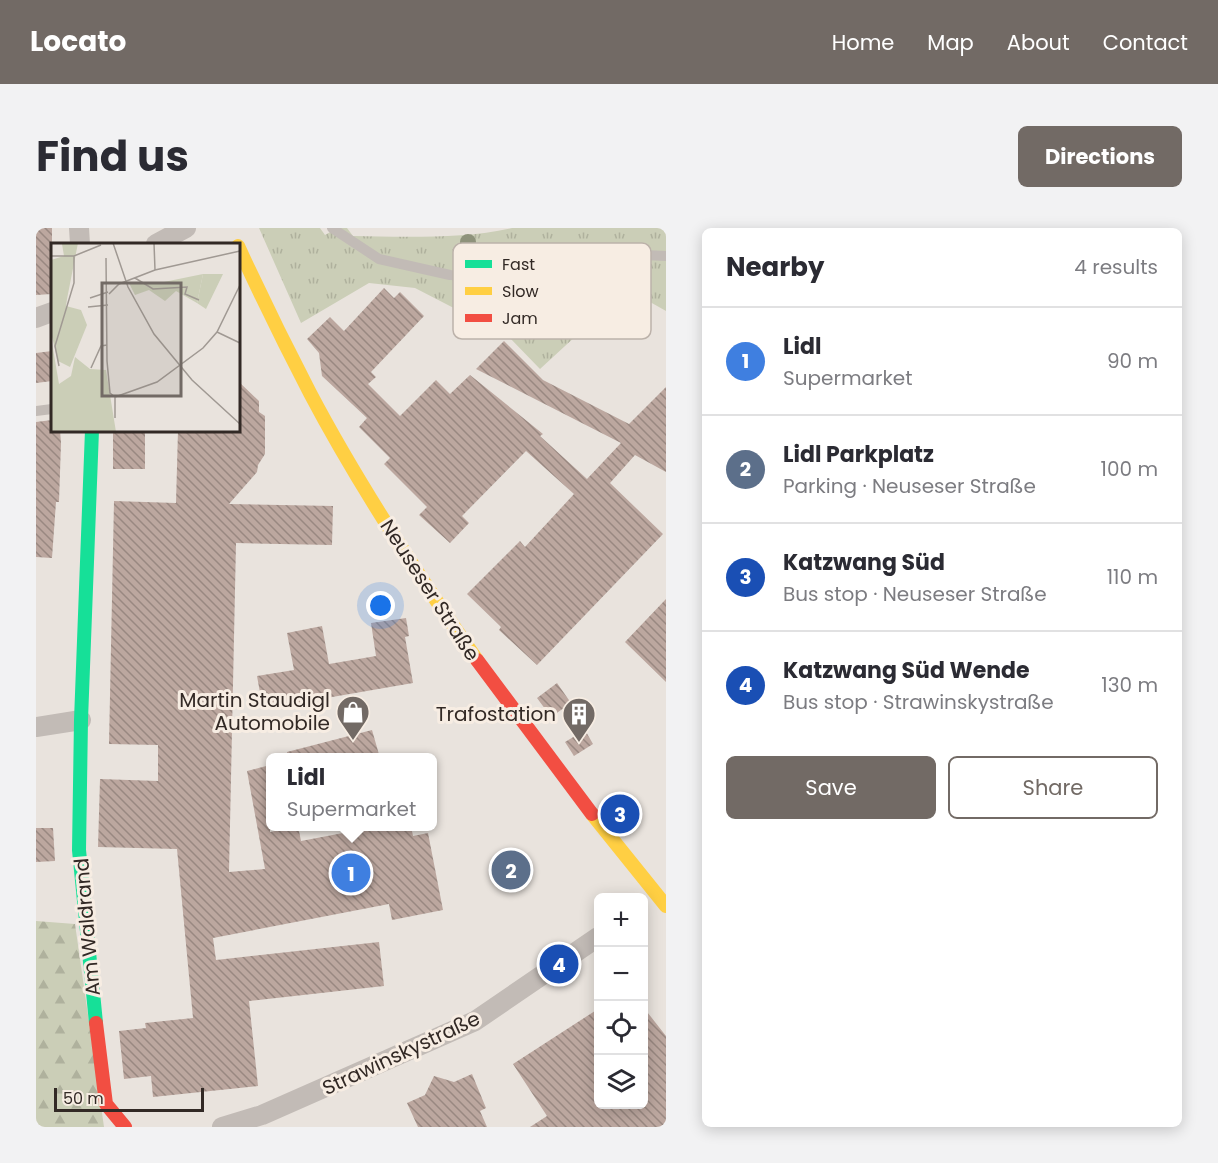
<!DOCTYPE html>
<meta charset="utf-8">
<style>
:root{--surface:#fff;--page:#f2f2f3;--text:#2b2b33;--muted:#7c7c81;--line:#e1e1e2;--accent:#726a65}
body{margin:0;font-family:Poppins,sans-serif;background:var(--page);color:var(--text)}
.controls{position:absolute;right:18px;bottom:18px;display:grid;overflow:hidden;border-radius:9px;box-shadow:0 3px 15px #0003}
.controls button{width:54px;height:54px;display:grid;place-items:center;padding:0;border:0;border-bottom:2px solid var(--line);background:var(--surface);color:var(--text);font:30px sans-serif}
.scale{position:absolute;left:18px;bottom:15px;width:150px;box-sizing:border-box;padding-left:6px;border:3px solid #322925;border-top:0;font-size:16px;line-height:21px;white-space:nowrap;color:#322925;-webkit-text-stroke:4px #f7ede3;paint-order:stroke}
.you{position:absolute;left:345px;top:378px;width:21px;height:21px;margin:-15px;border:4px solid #fff;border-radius:50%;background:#1a73e8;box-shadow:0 0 0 9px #1a73e833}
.badge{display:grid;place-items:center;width:39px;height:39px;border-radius:50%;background:var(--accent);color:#fff;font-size:20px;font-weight:700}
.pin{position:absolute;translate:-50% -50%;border:3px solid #fff;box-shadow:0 2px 6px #0006}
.popup{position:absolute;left:230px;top:525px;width:171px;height:78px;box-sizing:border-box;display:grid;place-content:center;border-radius:9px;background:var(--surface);filter:drop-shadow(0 2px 4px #0005);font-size:20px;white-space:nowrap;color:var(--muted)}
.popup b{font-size:22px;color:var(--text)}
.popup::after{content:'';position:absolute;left:50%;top:100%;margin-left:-12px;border:12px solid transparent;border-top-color:var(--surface)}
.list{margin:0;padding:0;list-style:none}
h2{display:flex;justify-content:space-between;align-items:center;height:78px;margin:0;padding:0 24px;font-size:26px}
h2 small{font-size:20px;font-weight:400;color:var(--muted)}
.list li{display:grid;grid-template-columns:39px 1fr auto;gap:18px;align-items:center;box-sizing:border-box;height:108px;padding:0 24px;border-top:2px solid var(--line)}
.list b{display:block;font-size:22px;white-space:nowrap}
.list p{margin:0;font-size:20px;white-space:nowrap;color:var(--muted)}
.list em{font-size:20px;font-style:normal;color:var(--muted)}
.actions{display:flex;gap:12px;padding:18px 24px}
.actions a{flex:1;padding:14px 0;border:2px solid var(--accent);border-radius:9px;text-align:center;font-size:21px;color:var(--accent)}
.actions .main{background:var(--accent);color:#fff}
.icon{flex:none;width:33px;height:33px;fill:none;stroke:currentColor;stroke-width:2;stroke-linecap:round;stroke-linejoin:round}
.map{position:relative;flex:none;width:630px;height:899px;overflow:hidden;border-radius:9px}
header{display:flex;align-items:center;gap:36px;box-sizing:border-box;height:84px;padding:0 30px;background:var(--accent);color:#fff}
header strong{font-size:28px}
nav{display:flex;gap:33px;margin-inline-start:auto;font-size:21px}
.intro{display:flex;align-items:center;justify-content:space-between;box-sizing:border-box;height:144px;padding:0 36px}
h1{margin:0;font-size:42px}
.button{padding:15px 27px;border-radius:9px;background:var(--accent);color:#fff;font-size:21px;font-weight:700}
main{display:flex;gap:36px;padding:0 36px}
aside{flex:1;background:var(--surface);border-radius:9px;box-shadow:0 3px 15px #0003}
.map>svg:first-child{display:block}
.grass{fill:url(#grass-tufts)}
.forest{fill:url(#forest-firs)}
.building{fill:url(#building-back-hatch)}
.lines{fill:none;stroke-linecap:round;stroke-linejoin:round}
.lane{stroke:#c2bbb6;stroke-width:10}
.street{stroke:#c2bbb6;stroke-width:20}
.fast{stroke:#16e098;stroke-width:14}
.slow{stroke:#ffcf43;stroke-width:14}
.jam{stroke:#f24e42;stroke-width:14}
.tree{fill:#8e927b}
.labels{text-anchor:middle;stroke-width:6;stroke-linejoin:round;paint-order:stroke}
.street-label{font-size:20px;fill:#322925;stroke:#f7ede3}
.poi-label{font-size:20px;fill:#322925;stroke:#f7ede3;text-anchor:end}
.inset-road{fill:none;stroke:#a09993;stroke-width:1.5}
.view{fill:#726a65;fill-opacity:0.15;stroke:#726a65;stroke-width:3}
.inset-edge{fill:none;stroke:#322925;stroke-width:3}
.key{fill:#f7ede3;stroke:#bcb2aa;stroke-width:1.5}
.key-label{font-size:16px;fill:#322925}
</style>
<header>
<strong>Locato</strong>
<nav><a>Home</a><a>Map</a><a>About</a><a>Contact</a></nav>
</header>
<div class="intro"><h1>Find us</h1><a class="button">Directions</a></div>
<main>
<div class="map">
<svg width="630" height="899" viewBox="0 0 630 899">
<defs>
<pattern id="grass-tufts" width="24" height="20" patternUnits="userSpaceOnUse" patternTransform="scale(1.5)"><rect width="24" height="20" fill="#cbceb7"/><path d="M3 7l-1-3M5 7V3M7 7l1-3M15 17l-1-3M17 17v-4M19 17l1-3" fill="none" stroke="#afb19d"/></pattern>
<pattern id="forest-firs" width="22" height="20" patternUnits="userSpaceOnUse" patternTransform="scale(1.5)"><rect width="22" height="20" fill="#cbceb7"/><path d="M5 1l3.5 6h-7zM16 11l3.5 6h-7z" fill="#afb19d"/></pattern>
<pattern id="building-back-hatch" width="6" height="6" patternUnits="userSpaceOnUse" patternTransform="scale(1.5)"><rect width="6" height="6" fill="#bca79f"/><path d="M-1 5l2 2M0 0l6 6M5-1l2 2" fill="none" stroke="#998881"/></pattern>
</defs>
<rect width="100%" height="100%" fill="#e9e3dd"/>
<path class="grass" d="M223,0h61l5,7 12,-7h10l6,8c49,1 112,3 159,-8h154v83l-39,-22 -87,80 -32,-33 -93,-48 -46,-5 -68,40z"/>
<path class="forest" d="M0,693l39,3 29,203h-68z"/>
<path class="building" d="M0,0h16v66l-16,1z
M348,60l10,10 6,-6 24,24 -53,56 5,5 -8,7 32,32 36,-36 14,14 20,-19 73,59 -3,2 47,43 34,-36 -145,-74 28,-28 39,39 86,44 37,-37v85l-31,-17 -25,28 53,51 -126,131 -38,-35 2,-3 -34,-33 53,-53 5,6 49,-53 -48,-43 -64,65 7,7 -19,20 -31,-28 8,-8 -43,-43 6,-6 -31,-31 8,-9 -45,-42 -3,-23 -12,-14 23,-22 14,14z
M16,123v30l-16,2v-30z
M202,153l21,20v11l6,4v38l-7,11 -1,7 -28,32 104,2 -1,39 -96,-2 -7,329 36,-3 -18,-98 23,-6v67l28,-6 3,15 79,-15h31l2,10 15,-3 15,77 -51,10 -3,-16 -176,34 3,22 163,-18 5,44 -135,15 9,85 -105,11 -2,-21 -27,3 -5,-48 27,-3 -1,-5 48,-5 -16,-169 -79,-2 2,-68 58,2v-36l-49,-1 5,-243 62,2 2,-73h60z
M16,192v10h8l1,13 -2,59h-3l-4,56 -16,-1v-135z
M77,202h32v39h-32z
M630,371v83l-41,-40z
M370,390l3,18 -4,1 8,46 -150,26 -6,-33 37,-6 -7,-37 35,-7 7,38 47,-8 -5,-33z
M521,455l14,20 -20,14 -14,-19z
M336,502l8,28h-92l-1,-6z
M549,502l8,14 -19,12 -9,-14z
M0,600h17l2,33 -19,1z
M608,780l22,28v91h-136l17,-11 -34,-52 85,-55v95h46z
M436,846l14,34 -6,3 7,16h-69l-11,-24 18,-8 9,-19 20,6z"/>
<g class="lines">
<path class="lane" d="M296,0l47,31 71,16 66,2 106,-23 44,2
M0,183l16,-2"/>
<path class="street" d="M43,0l1,16
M120,16l30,-16
M0,90l16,-6
M0,499l45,-7
M186,899l40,-12 213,-94 123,-84"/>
<path class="fast" d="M56,202l-11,290 -2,130 17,173"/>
<path class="slow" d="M202,18c23,50 47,99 72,147 49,93 107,181 167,267
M556,586l74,92"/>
<path class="jam" d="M441,432l115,154
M60,795l10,81 19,23"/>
</g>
<g class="tree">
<circle cx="432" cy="14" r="8"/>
<circle cx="581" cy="41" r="8"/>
<circle cx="536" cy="89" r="8"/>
</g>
<defs>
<symbol id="shop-pin" viewBox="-11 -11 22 30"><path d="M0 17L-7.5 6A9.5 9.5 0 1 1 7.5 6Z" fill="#726a65" stroke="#f7ede3"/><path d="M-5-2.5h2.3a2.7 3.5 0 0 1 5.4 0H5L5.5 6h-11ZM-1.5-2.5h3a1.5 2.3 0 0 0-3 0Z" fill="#fff"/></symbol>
<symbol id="building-pin" viewBox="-11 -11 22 30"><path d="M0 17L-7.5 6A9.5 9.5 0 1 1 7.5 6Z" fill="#726a65" stroke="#f7ede3"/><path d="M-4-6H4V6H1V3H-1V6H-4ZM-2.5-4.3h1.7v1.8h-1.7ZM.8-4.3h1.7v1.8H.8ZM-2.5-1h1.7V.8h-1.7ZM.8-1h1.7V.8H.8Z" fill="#fff"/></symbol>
</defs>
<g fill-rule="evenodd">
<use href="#shop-pin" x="298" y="465" width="38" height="52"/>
<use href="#building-pin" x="524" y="467" width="38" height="52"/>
</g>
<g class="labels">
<g class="street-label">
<text transform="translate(394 362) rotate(57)" y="7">Neuseser Straße</text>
<text transform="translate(51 699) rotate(-95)" y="7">Am Waldrand</text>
<text transform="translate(365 825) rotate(-25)" y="7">Strawinskystraße</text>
</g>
<g class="poi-label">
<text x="294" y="479">Martin Staudigl<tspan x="294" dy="23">Automobile</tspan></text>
<text x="520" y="493">Trafostation</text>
</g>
</g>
<g transform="translate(15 15)">
<rect width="189" height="189" fill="#e9e3dd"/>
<path d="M27,0l-11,56h-16v-39l13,-4 -2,-12zM152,31l-6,29 -21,-12 -11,10 -16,-11 -14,5 -6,-12h30z" fill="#cbceb7"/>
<path d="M152,31h20l-17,35 -9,-6zM0,94l8,47 12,-8 4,-19 15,12 16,1 10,62h-65z" fill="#cbceb7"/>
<path d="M0,55l16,1 -1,7 15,4 6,15 -17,42 -12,-6 -6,-24z" fill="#cbceb7"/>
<path class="inset-road" d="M62,0l15,44 26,47 38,46 48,44M103,0l1,27M0,13h23l27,-11M55,15l1,103 3,32 5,4M84,35l18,11 34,-2 -2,7 14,6M58,51l10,-10 36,-14 85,-19M39,55l18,-6M37,64l20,-2M166,89l23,11M8,123l-4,-20 19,-63v-27M40,125l10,-22 6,-1M64,154l42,-15 46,-34 14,-16 23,-47M64,154v21"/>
<path class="view" d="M51,40h79v113h-79z"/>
<rect width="189" height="189" class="inset-edge"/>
</g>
<rect x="417" y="15" width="198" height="96" rx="9" class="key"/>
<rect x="429" y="32" width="27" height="8" fill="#16e098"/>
<rect x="429" y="59" width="27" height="8" fill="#ffcf43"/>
<rect x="429" y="86" width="27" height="8" fill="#f24e42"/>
<g class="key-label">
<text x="466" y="42">Fast</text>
<text x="466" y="69">Slow</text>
<text x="466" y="96">Jam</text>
</g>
</svg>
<div class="controls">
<button>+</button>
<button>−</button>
<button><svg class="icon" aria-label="locate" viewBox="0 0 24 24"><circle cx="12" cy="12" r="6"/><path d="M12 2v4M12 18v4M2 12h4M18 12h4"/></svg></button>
<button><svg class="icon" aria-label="layers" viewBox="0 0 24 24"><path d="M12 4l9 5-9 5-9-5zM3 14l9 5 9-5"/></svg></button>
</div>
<div class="scale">50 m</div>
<div class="you"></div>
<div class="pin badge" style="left:315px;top:645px;background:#3f7fe0">1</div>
<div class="popup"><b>Lidl</b>Supermarket</div>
<div class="pin badge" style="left:475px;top:642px;background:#5c6f8a">2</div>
<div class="pin badge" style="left:584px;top:586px;background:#1a4fb4">3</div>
<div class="pin badge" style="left:523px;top:736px;background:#1a4fb4">4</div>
</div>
<aside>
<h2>Nearby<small>4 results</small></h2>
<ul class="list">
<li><span class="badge" style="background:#3f7fe0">1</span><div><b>Lidl</b><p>Supermarket</p></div><em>90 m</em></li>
<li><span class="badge" style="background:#5c6f8a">2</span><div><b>Lidl Parkplatz</b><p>Parking · Neuseser Straße</p></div><em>100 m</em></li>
<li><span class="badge" style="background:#1a4fb4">3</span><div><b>Katzwang Süd</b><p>Bus stop · Neuseser Straße</p></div><em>110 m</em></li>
<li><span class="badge" style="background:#1a4fb4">4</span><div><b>Katzwang Süd Wende</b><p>Bus stop · Strawinskystraße</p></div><em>130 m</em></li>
</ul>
<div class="actions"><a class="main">Save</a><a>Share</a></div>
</aside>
</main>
